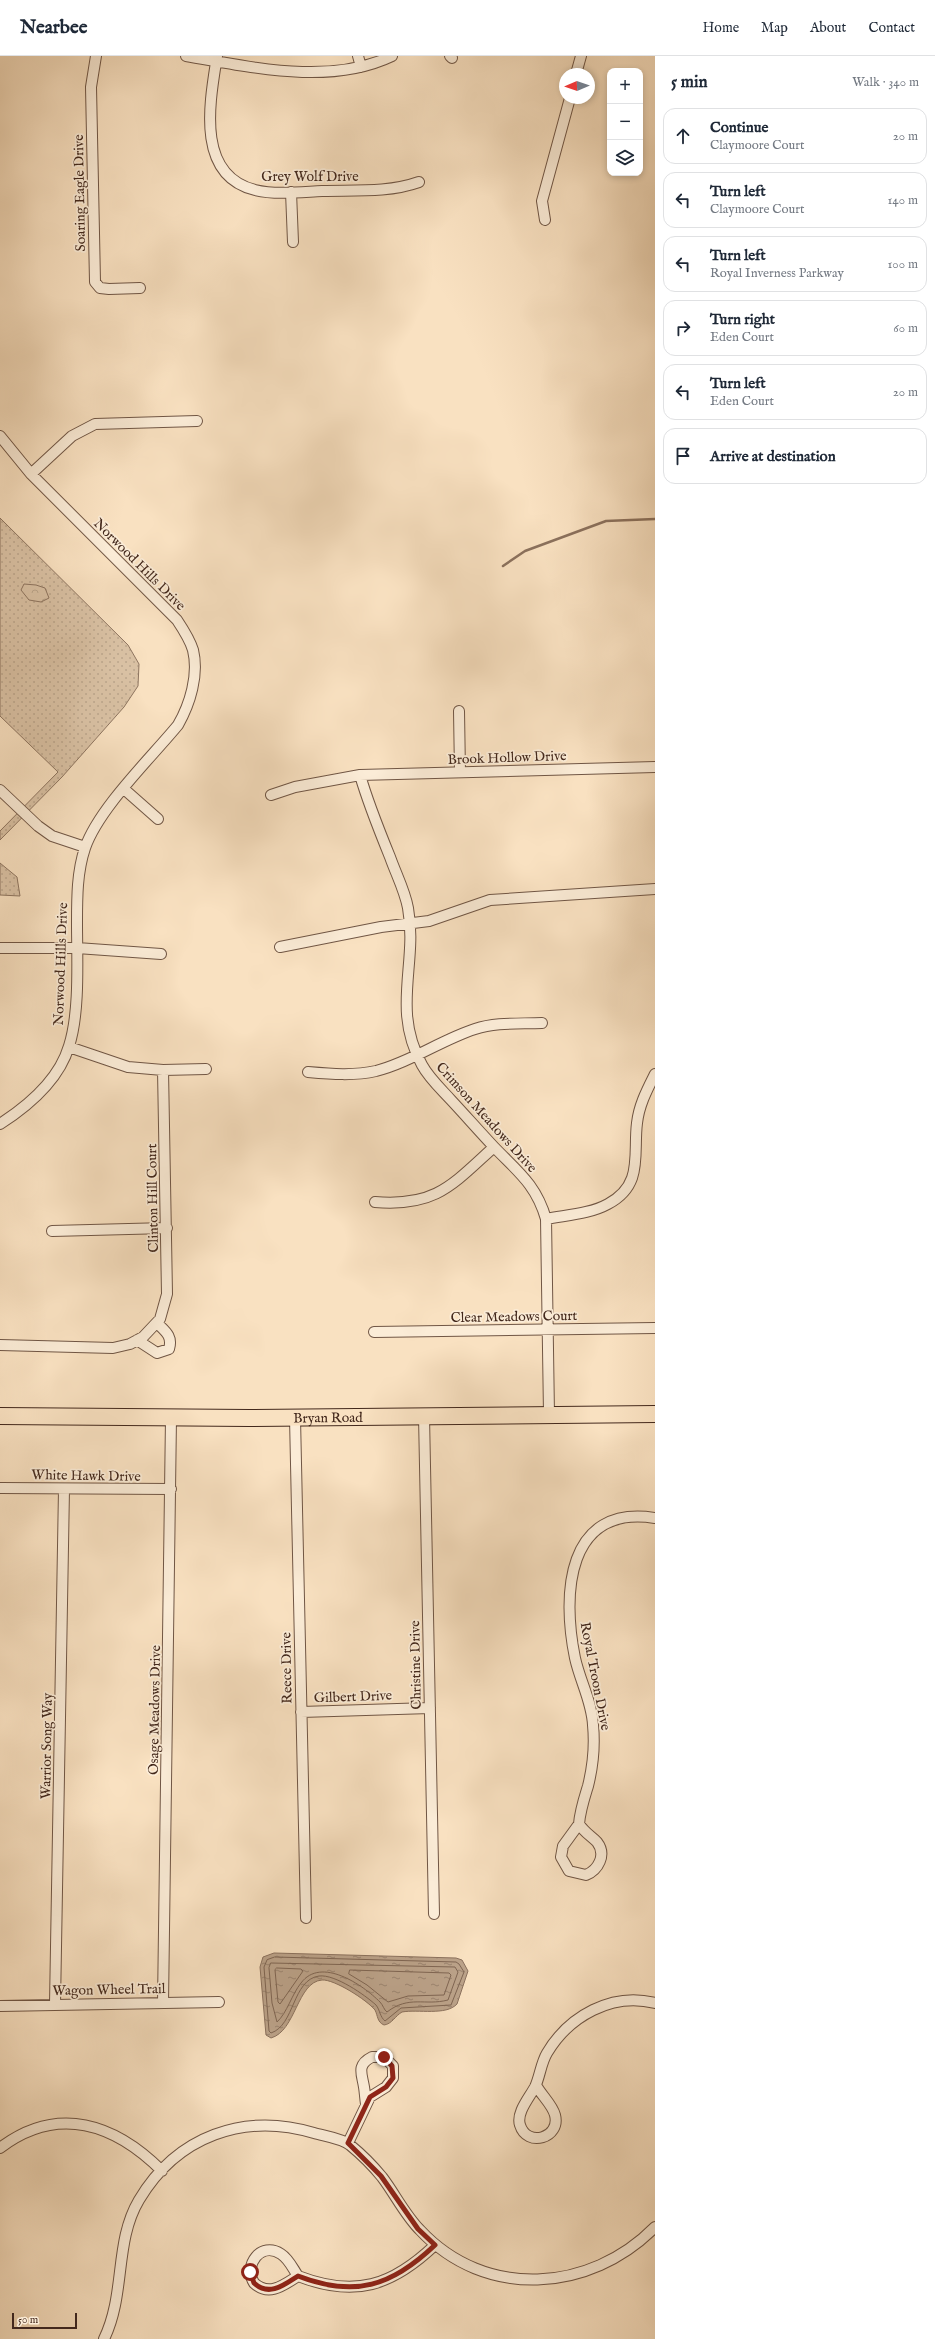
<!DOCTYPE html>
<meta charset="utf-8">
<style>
:root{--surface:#fff;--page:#f2f2f3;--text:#1f2937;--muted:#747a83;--line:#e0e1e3}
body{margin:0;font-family:"IM FELL English",serif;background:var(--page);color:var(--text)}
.controls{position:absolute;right:12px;top:12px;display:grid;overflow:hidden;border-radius:8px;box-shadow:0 2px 6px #0003}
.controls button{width:36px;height:36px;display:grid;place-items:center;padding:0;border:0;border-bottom:1px solid var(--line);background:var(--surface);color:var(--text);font:20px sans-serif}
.compass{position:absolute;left:559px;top:12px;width:36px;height:36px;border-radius:50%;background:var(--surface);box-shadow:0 2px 6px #0003;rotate:268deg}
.scale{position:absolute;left:12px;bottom:10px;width:65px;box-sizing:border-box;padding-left:4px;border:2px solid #43281c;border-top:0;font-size:11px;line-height:14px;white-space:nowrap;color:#43281c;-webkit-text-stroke:3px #fbecd7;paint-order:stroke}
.stop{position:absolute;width:12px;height:12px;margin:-9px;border:3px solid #8f2418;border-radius:50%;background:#fff}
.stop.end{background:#8f2418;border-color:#fff;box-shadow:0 1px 4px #0008}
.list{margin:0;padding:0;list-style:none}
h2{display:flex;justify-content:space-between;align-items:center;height:52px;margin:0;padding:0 16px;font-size:17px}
h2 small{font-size:13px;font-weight:400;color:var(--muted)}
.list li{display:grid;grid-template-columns:26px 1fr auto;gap:12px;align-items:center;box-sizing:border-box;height:56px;margin:0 8px 8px;padding:0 8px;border:1px solid var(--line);border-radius:12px}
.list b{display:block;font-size:15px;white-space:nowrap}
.list p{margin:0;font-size:13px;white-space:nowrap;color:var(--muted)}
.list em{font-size:13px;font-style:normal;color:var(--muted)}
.icon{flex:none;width:22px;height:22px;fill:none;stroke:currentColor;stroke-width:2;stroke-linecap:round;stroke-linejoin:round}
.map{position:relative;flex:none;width:655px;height:2283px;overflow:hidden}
header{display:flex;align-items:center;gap:24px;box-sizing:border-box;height:56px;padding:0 20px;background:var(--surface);border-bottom:1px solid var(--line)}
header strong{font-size:19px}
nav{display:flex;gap:22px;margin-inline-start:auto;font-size:14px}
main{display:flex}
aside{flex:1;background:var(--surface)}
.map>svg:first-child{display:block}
.grass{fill:url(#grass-dots);stroke:#8e7560}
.forest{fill:url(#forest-crowns);stroke:#8e7560}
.water{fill:url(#water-ripples);stroke:#8b715d}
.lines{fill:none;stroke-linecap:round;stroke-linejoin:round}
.shore{stroke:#7f6552;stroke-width:1}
.stream{stroke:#8b715d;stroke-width:2.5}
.minor-casing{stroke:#705645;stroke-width:12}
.primary-casing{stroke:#43281c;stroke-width:18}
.minor{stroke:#fbecd7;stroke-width:10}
.primary{stroke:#f9e1c1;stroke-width:16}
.route{stroke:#8f2418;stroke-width:5}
.labels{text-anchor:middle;stroke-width:3.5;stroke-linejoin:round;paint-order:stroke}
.street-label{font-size:14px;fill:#43281c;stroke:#fbecd7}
</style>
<header>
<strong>Nearbee</strong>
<nav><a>Home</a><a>Map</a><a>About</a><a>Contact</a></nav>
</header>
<main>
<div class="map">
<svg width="655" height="2283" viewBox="0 0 655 2283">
<defs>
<pattern id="grass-dots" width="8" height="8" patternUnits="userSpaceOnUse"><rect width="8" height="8" fill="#dac2a5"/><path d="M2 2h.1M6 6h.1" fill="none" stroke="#bca78d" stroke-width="1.8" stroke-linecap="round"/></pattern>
<pattern id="forest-crowns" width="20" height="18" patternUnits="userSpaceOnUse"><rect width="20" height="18" fill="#dac2a5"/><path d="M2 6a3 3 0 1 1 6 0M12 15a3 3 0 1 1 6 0" fill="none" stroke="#bca78d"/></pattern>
<pattern id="water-ripples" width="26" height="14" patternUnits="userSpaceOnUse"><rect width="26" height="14" fill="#bba289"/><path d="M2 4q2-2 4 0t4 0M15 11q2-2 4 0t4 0" fill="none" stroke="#9a846f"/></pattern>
</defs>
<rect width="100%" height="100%" fill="#f9e1c1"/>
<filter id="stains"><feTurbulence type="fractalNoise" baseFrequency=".005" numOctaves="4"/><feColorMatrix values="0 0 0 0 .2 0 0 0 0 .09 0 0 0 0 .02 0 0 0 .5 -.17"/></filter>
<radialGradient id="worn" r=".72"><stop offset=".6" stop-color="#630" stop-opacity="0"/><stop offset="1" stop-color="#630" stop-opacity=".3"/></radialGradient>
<path class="grass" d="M0,462l128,127 11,19 -1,22 -14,21 -62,70 -62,63v-9l58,-59 -58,-56z
M0,807l17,14 3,19 -20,-1z"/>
<path class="forest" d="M24,528l12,1 9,3 4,10 -8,4 -12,-2 -8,-10z"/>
<path class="water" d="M274,1897l182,5 6,2 6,11 -11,33c-11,12 -39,5 -55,8 -7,4 -10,12 -18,13 -7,-3 -6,-9 -9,-15 -8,-10 -41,-31 -53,-30 -25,2 -26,51 -51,58l-5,-3 -6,-68 3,-10z"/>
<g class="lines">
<path class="shore" d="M275,1901l181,5 3,2 5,8 -13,33 -50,3 -16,13c-5,-4 -5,-11 -9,-16 -11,-10 -41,-31 -57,-29 -27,4 -24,49 -48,57l-2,-2 -5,-64 3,-7z
M271,1907l184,4 3,5 -10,28c-23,6 -39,-5 -61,12 -3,-2 -4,-7 -7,-10 -17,-17 -59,-46 -79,-19 -9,11 -14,30 -24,39l-5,-19 -3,-35z
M277,1912l24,1 2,2 -23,33 -2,-2 -3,-32z
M350,1914l99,3 2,2 -7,20 -36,1 -20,6 -21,-17 -18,-11z"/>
<path class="stream" d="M503,510l22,-15 81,-30 49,-2"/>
<defs>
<path id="minor" d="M96,0l-5,31 4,195 5,6 9,1 31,-1
M186,0c66,11 143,30 206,0
M217,0c-7,45 -22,119 38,134 21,5 46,2 67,1 32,-1 66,2 97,-9
M358,0l3,11
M450,0l2,2
M576,18l5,-18
M291,136l2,50
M545,164l-3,-19 28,-103
M0,380l31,38 146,146c6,9 13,20 16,30 6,25 -3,54 -15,75 -28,34 -79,83 -93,123 -8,24 -8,49 -8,75 0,36 3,89 -8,123 -10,34 -41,60 -69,78
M31,418l41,-38 23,-12 102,-3
M459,655l1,61
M360,719c8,28 19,55 30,82 6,17 15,34 18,51 10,56 -17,101 14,157 7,13 19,24 29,35 14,15 28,31 43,47 23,24 42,37 52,72l3,195
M124,733l34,30
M0,734l38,36 14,10 33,11
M271,739l24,-8 65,-12 295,-8
M280,891l101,-20 48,-6 61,-21 165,-11
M0,892h77l84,6
M69,991l59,20 35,3 43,-1
M308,1016c23,2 46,4 68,-1 35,-9 65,-31 99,-42 21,-7 44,-5 67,-6
M375,1146c61,5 77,-17 119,-55
M546,1163c20,-4 44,-5 62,-15 36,-19 25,-50 29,-81 2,-18 10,-33 18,-49
M52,1175l115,-3
M374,1276l281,-4
M137,1284l20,13 12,-4c4,-13 -4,-18 -12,-26
M0,1289l113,3 17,-4 13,-7 17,-18 7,-25 -4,-224
M424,1360l10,498
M295,1362l11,500
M0,1432l171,1
M301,1656l129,-4
M579,1768c1,-13 5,-25 9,-38 5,-20 7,-40 5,-61 -1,-23 -13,-44 -18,-67 -13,-63 -9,-154 80,-140
M579,1768c5,8 12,12 18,18 10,13 1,28 -11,33l-17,-4 -8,-14 2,-11z
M163,1947l8,-585
M55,1948l9,-515
M0,1950l219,-4
M536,2029c5,10 16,19 19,30 6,23 -28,33 -35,10 -4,-12 9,-27 15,-38 5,-11 6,-24 12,-34 22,-37 65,-61 108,-50
M348,2087l22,-46 16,-10 7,-9v-12l-9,-9h-12c-16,8 -10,17 -8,30 1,6 1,11 2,17
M0,2092c58,-44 115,-24 162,23
M298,2220c-5,-7 -9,-17 -17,-22 -20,-13 -38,11 -27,29 15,14 30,2 44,-7 57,22 94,10 137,-31
M104,2283c22,-45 10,-97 35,-139 38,-64 105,-88 175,-67 10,3 27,5 36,12 11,9 23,21 32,32 13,17 23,38 38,53 65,70 170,63 235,-3"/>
<g id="primary">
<path id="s1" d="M0,1360l249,2 406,-4"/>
</g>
</defs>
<use href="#minor" class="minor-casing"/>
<use href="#primary" class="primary-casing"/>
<use href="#minor" class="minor"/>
<use href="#primary" class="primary"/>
</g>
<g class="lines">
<path class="route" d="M250,2216l4,11c15,14 30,2 44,-7 57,22 94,10 137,-31l-17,-16 -37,-53 -33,-33 22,-46 16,-10 7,-9 -1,-12 -8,-9"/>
</g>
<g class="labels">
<g class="street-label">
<text x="310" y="125">Grey Wolf Drive</text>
<text transform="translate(79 137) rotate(-91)" y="5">Soaring Eagle Drive</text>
<text transform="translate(140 508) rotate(45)" y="5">Norwood Hills Drive</text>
<text transform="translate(507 701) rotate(-2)" y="5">Brook Hollow Drive</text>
<text transform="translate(60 908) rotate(-88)" y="5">Norwood Hills Drive</text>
<text transform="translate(487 1061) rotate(48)" y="5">Crimson Meadows Drive</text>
<text transform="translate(152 1142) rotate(-91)" y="5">Clinton Hill Court</text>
<text transform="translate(514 1260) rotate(-1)" y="5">Clear Meadows Court</text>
<text dy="5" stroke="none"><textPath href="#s1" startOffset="328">Bryan Road</textPath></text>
<text transform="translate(86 1419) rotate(1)" y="5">White Hawk Drive</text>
<text transform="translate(415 1609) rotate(-91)" y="5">Christine Drive</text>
<text transform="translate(286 1612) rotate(-91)" y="5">Reece Drive</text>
<text transform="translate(596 1620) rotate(79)" y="5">Royal Troon Drive</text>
<text transform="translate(353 1640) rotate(-2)" y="5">Gilbert Drive</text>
<text transform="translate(154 1654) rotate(-89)" y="5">Osage Meadows Drive</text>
<text transform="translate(46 1690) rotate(-89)" y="5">Warrior Song Way</text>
<text transform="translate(109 1933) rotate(-1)" y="5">Wagon Wheel Trail</text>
</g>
</g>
<rect width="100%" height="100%" filter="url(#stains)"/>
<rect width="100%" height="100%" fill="url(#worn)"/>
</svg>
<div class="controls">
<button>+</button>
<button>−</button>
<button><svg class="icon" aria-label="layers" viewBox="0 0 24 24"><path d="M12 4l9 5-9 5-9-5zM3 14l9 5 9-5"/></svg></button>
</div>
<svg class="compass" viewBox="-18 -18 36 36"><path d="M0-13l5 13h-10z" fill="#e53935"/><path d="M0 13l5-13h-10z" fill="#747a83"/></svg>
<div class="scale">50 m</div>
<div class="stop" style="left:250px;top:2216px"></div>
<div class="stop end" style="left:384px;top:2001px"></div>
</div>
<aside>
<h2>5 min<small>Walk · 340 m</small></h2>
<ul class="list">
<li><svg class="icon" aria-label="ahead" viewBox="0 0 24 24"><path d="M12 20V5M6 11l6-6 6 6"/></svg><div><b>Continue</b><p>Claymoore Court</p></div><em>20 m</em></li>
<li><svg class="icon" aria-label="left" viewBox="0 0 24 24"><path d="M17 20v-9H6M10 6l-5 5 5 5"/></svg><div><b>Turn left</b><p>Claymoore Court</p></div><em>140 m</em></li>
<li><svg class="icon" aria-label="left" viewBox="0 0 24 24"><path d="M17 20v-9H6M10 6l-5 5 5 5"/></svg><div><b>Turn left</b><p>Royal Inverness Parkway</p></div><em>100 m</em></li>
<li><svg class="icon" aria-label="right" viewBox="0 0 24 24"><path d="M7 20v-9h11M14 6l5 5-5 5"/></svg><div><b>Turn right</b><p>Eden Court</p></div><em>60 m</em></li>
<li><svg class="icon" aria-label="left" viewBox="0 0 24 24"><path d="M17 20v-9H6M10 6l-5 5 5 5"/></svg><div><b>Turn left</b><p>Eden Court</p></div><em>20 m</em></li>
<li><svg class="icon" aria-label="arrive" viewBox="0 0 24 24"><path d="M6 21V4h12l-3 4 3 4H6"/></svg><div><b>Arrive at destination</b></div></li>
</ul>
</aside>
</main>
